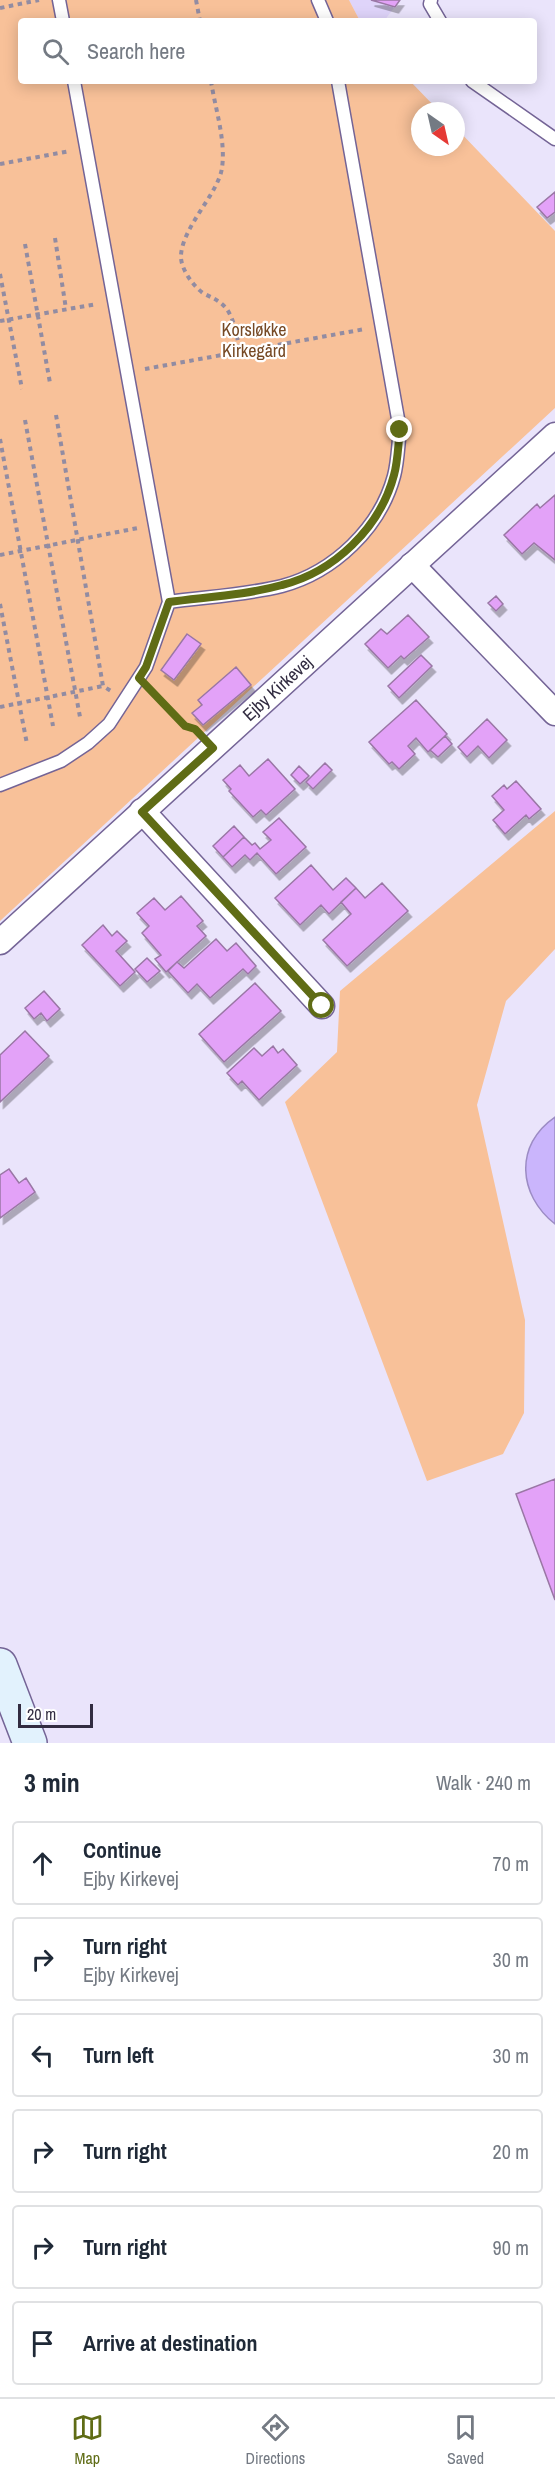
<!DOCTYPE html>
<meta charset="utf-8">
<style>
:root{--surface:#fff;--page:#f2f2f3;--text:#1f2937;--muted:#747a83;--line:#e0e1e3;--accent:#5f6c15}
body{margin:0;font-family:"Archivo Narrow",sans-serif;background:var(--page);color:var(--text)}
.compass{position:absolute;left:411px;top:102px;width:54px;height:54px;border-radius:50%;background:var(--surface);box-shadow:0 3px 15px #0003;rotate:146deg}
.scale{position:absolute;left:18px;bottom:15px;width:75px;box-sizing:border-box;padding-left:6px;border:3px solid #322c41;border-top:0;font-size:16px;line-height:21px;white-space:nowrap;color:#322c41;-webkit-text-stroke:4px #fff;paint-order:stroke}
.stop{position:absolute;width:18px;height:18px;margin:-14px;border:4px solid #5f6c15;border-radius:50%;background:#fff}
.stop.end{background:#5f6c15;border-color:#fff;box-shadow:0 2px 6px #0008}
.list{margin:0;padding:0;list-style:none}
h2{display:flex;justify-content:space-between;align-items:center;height:78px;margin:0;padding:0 24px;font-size:26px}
h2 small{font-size:20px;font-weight:400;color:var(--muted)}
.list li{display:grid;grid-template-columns:39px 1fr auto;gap:18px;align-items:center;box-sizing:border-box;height:84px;margin:0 12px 12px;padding:0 12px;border:2px solid var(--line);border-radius:6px}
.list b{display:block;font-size:22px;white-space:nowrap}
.list p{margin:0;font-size:20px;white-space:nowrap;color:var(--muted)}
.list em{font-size:20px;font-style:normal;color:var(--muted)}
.icon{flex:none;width:33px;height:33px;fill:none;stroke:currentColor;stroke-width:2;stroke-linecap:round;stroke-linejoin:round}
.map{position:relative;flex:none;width:555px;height:1743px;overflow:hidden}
.search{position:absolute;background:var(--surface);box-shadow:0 3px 15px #0003;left:18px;right:18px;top:18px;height:66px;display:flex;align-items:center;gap:15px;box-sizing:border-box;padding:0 21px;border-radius:6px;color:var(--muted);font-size:22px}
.sheet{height:654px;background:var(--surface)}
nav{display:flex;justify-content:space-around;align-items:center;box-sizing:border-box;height:84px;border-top:2px solid var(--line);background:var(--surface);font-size:16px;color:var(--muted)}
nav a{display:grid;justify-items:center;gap:3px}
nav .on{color:var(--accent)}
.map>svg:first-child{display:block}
.built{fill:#dfd4fa}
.green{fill:#f8c199}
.water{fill:#cab5fc;stroke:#9c8cc4;stroke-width:1.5}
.building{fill:#e3a2f8;stroke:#9a77a5;stroke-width:1.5;filter:url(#shadow)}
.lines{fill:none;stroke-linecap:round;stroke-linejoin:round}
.lane-casing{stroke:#746496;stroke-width:15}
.street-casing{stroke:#746496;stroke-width:27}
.secondary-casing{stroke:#746496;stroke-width:36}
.path{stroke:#928ca2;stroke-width:4;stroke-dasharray:4.5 4.5;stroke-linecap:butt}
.lane{stroke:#fff;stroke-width:12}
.street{stroke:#fff;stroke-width:24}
.secondary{stroke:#e2f2fd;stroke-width:33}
.route{stroke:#5f6c15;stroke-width:8}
.labels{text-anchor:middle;stroke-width:4.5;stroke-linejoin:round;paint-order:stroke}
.park-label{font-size:18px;fill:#764924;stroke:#fff}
.street-label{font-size:18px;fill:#322c41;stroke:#fff}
</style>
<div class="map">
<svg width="555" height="1743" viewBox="0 0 555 1743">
<defs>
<filter id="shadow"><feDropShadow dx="3.5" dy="6" stdDeviation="0" flood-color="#0004"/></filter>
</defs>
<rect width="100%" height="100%" fill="#eae4fb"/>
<path class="built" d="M349,0h51l-16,21h-24z"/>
<path class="green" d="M0,0h349l11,21h-339v60h389l29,30h-19v36h36v-19l99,103v177l-555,513z
M555,811v138l-49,52 -29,104 48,215 -1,93 -21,41 -76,27 -142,-379 52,-50 3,-61z"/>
<path class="water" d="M555,1117v107c-37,-29 -41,-79 0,-107z"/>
<path class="building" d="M371,0h29l-5,7z
M555,192v20l-8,6 -10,-11z
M555,495v65l-21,-17 -12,11 -18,-19 33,-31 3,4z
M496,596l7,8 -7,7 -8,-8z
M408,615l21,22 -25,22 -3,-3 -13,12 -23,-24 16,-15 6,5z
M187,634l14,10 -27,36 -13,-10z
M421,655l11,11 -33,32 -11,-12z
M236,667l15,18 -48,40 -11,-12 10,-8 -4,-5z
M416,700l31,34 -19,18 -12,-14 -8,8 7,8 -16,15 -7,-7 -3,2 -20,-22z
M487,719l20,21 -18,18 -11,-12 -11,11 -9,-10z
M445,736l7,8 -14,13 -8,-7z
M268,759l27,30 -29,26 -5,-5 -8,7 -24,-26 2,-2 -8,-9 17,-15 9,11z
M325,763l7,7 -19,19 -7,-7z
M299,766l10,10 -9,8 -9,-9z
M516,781l25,28 -12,10 -3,-4 -21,19 -12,-14 11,-10 -12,-14 12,-11 3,4z
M279,818l27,29 -30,27 -19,-21 -7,7 -5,-5 -13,12 -9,-10 21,-20 8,8 3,-2 5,6 11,-9 -8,-8z
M234,826l10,11 -21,20 -10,-11z
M311,865l22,25 13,-12 10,10 -27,26 -8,-9 -21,20 -25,-27z
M382,883l26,28 -61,55 -24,-26 28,-26 -10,-12 15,-14 9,10z
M181,896l22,25 -6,5 9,10 -40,36 -11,-13 6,-4 -19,-22 7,-7 -12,-13 17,-15 11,12z
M103,925l9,11 5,-5 10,10 -11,10 19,21 -15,14 -38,-41z
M216,939l11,12 9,-8 20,23 -8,8 -5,-5 -33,29 -13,-14 -9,9 -20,-22 9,-9 7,6z
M147,958l13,13 -13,11 -12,-13z
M255,983l26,28 -57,51 -25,-28z
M44,991l16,18 -13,12 -6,-8 -7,6 -9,-11z
M25,1031l24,25 -49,46v-47z
M273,1046l5,7 5,-4 14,16 -38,35 -17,-19 -4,4 -11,-12 27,-25 8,8z
M9,1169l10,14 7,-5 9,14 -35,26v-43z
M555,1479v121l-39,-106z"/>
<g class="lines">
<defs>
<path id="lane" d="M59,0l4,21
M318,0l9,21
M431,0l-1,4 10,17
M472,81l83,58
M169,602c36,-5 77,-7 113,-16 52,-14 98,-58 112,-110 4,-15 4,-31 6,-46l-62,-349
M0,785l61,-24 27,-18 21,-19 37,-57 23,-65 -95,-521"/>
<g id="street">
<path d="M412,565l143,148"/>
<path d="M142,811l180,195"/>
<path id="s1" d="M0,942l555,-507"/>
</g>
<path id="secondary" d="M0,1665l30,78"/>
</defs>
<use href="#lane" class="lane-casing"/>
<use href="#street" class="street-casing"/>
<use href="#secondary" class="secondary-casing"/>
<path class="path" d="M196,0l4,21
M0,8l39,-8
M211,81c4,27 15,59 11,87 -4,26 -39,58 -41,87 -1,13 12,31 22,38 9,5 16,7 23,15 9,12 11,30 14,44
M0,164l70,-13
M55,238l11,71
M25,244l25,139
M0,274l22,115
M0,321l97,-17
M145,369l220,-40
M56,415l47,271 8,5
M25,420l55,297
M0,439l53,287
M0,555l138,-27
M0,604l27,140
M151,690l34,36 11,4
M0,707l103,-21"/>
<use href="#lane" class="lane"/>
<use href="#street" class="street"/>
<use href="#secondary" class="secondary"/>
</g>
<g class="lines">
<path class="route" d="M322,1006l-180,-194 71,-64 -18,-19 -10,-3 -46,-48 7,-11 23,-65c37,-5 77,-7 113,-17 52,-13 98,-57 112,-110 4,-14 4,-30 6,-45"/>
</g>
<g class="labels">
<g class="park-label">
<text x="254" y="336">Korsløkke<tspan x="254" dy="21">Kirkegård</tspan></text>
</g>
<g class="street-label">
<text dy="6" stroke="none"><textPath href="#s1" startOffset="376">Ejby Kirkevej</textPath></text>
</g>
</g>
</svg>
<svg class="compass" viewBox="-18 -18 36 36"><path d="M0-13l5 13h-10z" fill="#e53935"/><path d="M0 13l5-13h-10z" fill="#747a83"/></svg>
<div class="scale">20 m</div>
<div class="stop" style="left:322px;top:1006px"></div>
<div class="stop end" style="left:400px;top:430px"></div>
<div class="search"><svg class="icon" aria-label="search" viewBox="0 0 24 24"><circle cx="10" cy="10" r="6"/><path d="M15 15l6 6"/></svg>Search here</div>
</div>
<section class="sheet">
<h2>3 min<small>Walk · 240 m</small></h2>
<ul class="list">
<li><svg class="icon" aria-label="ahead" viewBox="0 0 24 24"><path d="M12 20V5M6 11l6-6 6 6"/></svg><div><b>Continue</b><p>Ejby Kirkevej</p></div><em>70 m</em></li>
<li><svg class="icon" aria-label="right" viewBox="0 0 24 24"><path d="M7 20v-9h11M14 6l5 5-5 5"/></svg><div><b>Turn right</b><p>Ejby Kirkevej</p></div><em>30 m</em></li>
<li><svg class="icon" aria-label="left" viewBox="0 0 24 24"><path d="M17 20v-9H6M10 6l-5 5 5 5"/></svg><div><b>Turn left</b></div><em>30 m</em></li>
<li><svg class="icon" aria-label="right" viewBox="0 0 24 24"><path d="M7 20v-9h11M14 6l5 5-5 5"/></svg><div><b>Turn right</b></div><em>20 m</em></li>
<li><svg class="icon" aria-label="right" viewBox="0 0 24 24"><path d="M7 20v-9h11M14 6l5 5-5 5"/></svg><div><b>Turn right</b></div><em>90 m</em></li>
<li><svg class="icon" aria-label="arrive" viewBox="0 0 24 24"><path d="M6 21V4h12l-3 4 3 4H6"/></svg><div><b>Arrive at destination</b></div></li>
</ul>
</section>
<nav>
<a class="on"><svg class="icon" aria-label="map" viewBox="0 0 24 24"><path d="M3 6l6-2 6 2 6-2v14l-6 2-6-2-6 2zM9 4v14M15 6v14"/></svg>Map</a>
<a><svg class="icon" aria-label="directions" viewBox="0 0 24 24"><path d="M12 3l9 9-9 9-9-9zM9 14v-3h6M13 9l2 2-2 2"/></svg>Directions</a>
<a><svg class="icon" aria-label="saved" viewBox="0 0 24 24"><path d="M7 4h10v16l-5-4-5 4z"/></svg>Saved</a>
</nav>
